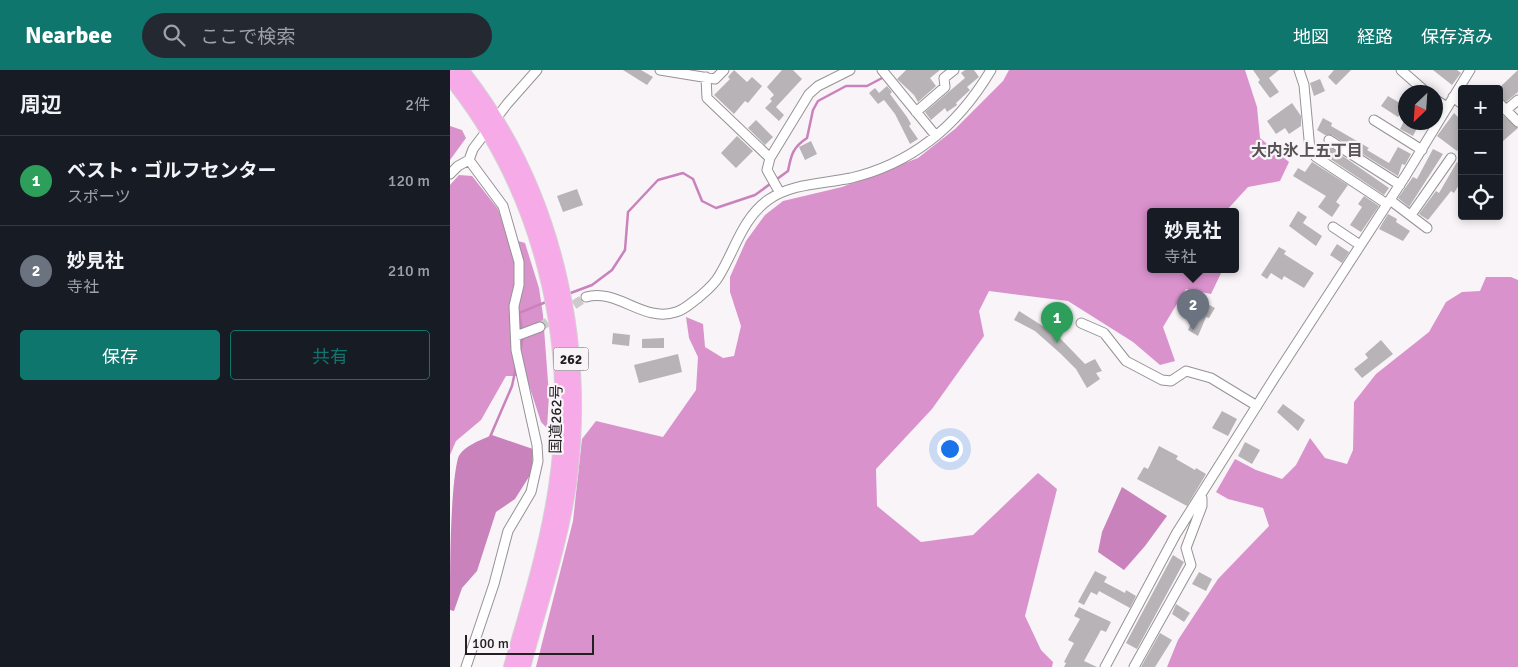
<!DOCTYPE html>
<html lang="ja">
<meta charset="utf-8">
<style>
:root{--surface:#171b24;--page:#242831;--text:#f1f3f6;--muted:#9ea1a6;--line:#363941;--accent:#0f766e}
body{margin:0;font-family:Signika,"Noto Sans JP",sans-serif;background:var(--page);color:var(--text)}
.controls{position:absolute;right:15px;top:15px;display:grid;overflow:hidden;border-radius:5px;box-shadow:0 2px 8px #0003}
.controls button{width:45px;height:45px;display:grid;place-items:center;padding:0;border:0;border-bottom:1px solid var(--line);background:var(--surface);color:var(--text);font:25px sans-serif}
.compass{position:absolute;left:948px;top:15px;width:45px;height:45px;border-radius:50%;background:var(--surface);box-shadow:0 2px 8px #0003;rotate:205deg}
.scale{position:absolute;left:15px;bottom:12px;width:129px;box-sizing:border-box;padding-left:5px;border:2px solid #222022;border-top:0;font-size:14px;line-height:18px;white-space:nowrap;color:#222022;-webkit-text-stroke:4px #f8f4f7;paint-order:stroke}
.you{position:absolute;left:499px;top:378px;width:18px;height:18px;margin:-12px;border:4px solid #fff;border-radius:50%;background:#1a73e8;box-shadow:0 0 0 8px #1a73e833}
.badge{display:grid;place-items:center;width:32px;height:32px;border-radius:50%;background:var(--accent);color:#fff;font-size:16px;font-weight:700}
.pin{position:absolute;translate:-50% -41px;filter:drop-shadow(0 1px 2px #0008)}
.pin::after{content:'';position:absolute;top:26px;width:18px;height:15px;background:inherit;clip-path:polygon(0 0,100% 0,50% 100%)}
.popup{position:absolute;left:697px;top:138px;width:92px;height:65px;box-sizing:border-box;display:grid;place-content:center;border-radius:5px;background:var(--surface);filter:drop-shadow(0 1px 4px #0005);font-size:16px;white-space:nowrap;color:var(--muted)}
.popup b{font-size:19px;color:var(--text)}
.popup::after{content:'';position:absolute;left:50%;top:100%;margin-left:-10px;border:10px solid transparent;border-top-color:var(--surface)}
.list{margin:0;padding:0;list-style:none}
h2{display:flex;justify-content:space-between;align-items:center;height:65px;margin:0;padding:0 20px;font-size:21px}
h2 small{font-size:16px;font-weight:400;color:var(--muted)}
.list li{display:grid;grid-template-columns:32px 1fr auto;gap:15px;align-items:center;box-sizing:border-box;height:90px;padding:0 20px;border-top:1px solid var(--line)}
.list b{display:block;font-size:19px;white-space:nowrap}
.list p{margin:0;font-size:16px;white-space:nowrap;color:var(--muted)}
.list em{font-size:16px;font-style:normal;color:var(--muted)}
.actions{display:flex;gap:10px;padding:15px 20px}
.actions a{flex:1;padding:11px 0;border:1px solid var(--accent);border-radius:5px;text-align:center;font-size:18px;color:var(--accent)}
.actions .main{background:var(--accent);color:#fff}
.icon{flex:none;width:28px;height:28px;fill:none;stroke:currentColor;stroke-width:2;stroke-linecap:round;stroke-linejoin:round}
.map{position:relative;flex:none;width:1068px;height:597px;overflow:hidden}
header{display:flex;align-items:center;gap:30px;box-sizing:border-box;height:70px;padding:0 25px;background:var(--accent);color:#fff}
header strong{font-size:24px}
nav{display:flex;gap:28px;margin-inline-start:auto;font-size:18px}
.search{width:350px;height:45px;background:var(--page);display:flex;align-items:center;gap:12px;box-sizing:border-box;padding:0 18px;border-radius:28px;color:var(--muted);font-size:19px}
main{display:flex}
aside{flex:1;background:var(--surface)}
.map>svg:first-child{display:block}
.forest{fill:#da92cd}
.water{fill:#c982bc}
.lines{fill:none;stroke-linecap:round;stroke-linejoin:round}
.stream{stroke:#c982bc;stroke-width:2.5}
.building{fill:#b7b3b6}
.minor-tunnel{stroke:#cdcacc;stroke-width:9;stroke-dasharray:9 4.5;stroke-linecap:butt}
.minor-casing{stroke:#969295;stroke-width:11}
.highway-casing{stroke:#d3d2d3;stroke-width:16}
.minor{stroke:#fff;stroke-width:9}
.highway{stroke:#f6aae8;stroke-width:14}
.labels{text-anchor:middle;stroke-width:4.5;stroke-linejoin:round;paint-order:stroke}
.shield{fill:#f8f4f7;stroke:#626062;stroke-width:1}
.shield-label{font-size:14px;font-weight:bold;fill:#222022}
.street-label{font-size:15px;fill:#222022;stroke:#f8f4f7}
.neighbourhood-label{font-size:16px;font-weight:bold;fill:#575356;stroke:#f8f4f7}
</style>
<header>
<strong>Nearbee</strong>
<div class="search"><svg class="icon" aria-label="search" viewBox="0 0 24 24"><circle cx="10" cy="10" r="6"/><path d="M15 15l6 6"/></svg>ここで検索</div>
<nav><a>地図</a><a>経路</a><a>保存済み</a></nav>
</header>
<main>
<aside>
<h2>周辺<small>2件</small></h2>
<ul class="list">
<li><span class="badge" style="background:#2e9e5b">1</span><div><b>ベスト・ゴルフセンター</b><p>スポーツ</p></div><em>120 m</em></li>
<li><span class="badge" style="background:#6b7280">2</span><div><b>妙見社</b><p>寺社</p></div><em>210 m</em></li>
</ul>
<div class="actions"><a class="main">保存</a><a>共有</a></div>
</aside>
<div class="map">
<svg width="1068" height="597" viewBox="0 0 1068 597">
<rect width="100%" height="100%" fill="#f8f4f7"/>
<path class="forest" d="M559,0h236l12,37 3,31 29,24 -9,19 -32,6 -22,24h-76v58h73l-12,25 -25,-5 -23,38 12,34 -15,4 -27,-23 -65,-41 -79,-10 -10,20 5,25 -52,73 -56,60 1,37 44,36 52,-7 65,-62 19,16 -32,127 16,34 12,12 -1,5h-516l37,-146 9,-82 14,-18 67,16 33,-47 2,-33 -9,-19 -3,-21 17,7 2,23 18,11 11,-2 7,-30 -11,-34v-15l16,-36 19,-26 18,-14 59,-14 76,-29 37,-29 48,-48z
M0,56l12,4 4,8 -16,22z
M9,105l13,1 26,33 10,29 17,5 14,45 4,27 6,80 -2,33 -6,-6 -15,-46h-20l-25,44 -25,21 -6,14v-270z
M1036,207h25l7,3v387h-351l11,-27 40,-61 51,-53 -6,-18 -35,-9 -12,-7 19,-33 21,11 26,9 14,-14 14,-27 15,20 22,6 6,-14 1,-48 22,-28 53,-42 17,-30 16,-10 18,-1z"/>
<path class="water" d="M42,365l41,14 -1,23 -17,27 -19,13 -19,59 -15,17 -8,23 -4,-1c0,-37 0,-121 8,-152 5,-12 23,-18 34,-23z
M672,417l45,29 -22,30 -21,24 -26,-18 4,-20z"/>
<g class="lines">
<path class="stream" d="M118,224l24,-9 20,-15 13,-20 3,-38 30,-32 25,-7 10,6 9,22 14,7 39,-13 33,-24c3,-16 5,-24 19,-33l6,-28 5,-9 28,-15h21l17,-9
M72,260l-3,-17 27,-11
M70,282l3,-16
M40,367l22,-51 4,-19"/>
</g>
<path class="building" d="M173,0h18l12,7 -6,8z
M284,0l13,12 5,-5 10,9 -14,17 -3,-2 -11,13 -20,-19 16,-16 -2,-2z
M332,0h11l9,9 -26,28 8,8 -5,6 -14,-13 7,-7 -2,-2 4,-4 -7,-8z
M456,0h34l-10,8 6,8 -18,16 -4,-7 -17,-16z
M515,0h9l5,7 -12,10 3,3 -14,13 1,2 -10,7 -2,-4 -14,12 -6,-8 40,-34 -4,-5z
M803,0h26l-10,8 10,14 -9,6 -12,-16 2,-2z
M884,0h17l-15,15 -8,-8z
M983,0h24l4,3 -9,12z
M1068,0v22l-12,10 -7,-5v-9z
M870,9l5,12 -11,5 -4,-13z
M437,16l5,6 -2,2 17,23 4,7 -2,2 9,13 -8,5 -15,-30 -11,-14 -6,4 -9,-11 6,-5 4,5z
M938,26l17,10 -7,11 -17,-11z
M842,33l9,13v10l-12,8 -4,-6 -9,6 -9,-13z
M1049,42l19,16 -15,13 -4,-4z
M1004,43l8,8v25l-5,5 -20,-15z
M873,48l9,5 -1,3 38,22 -2,2 22,13 9,-16 13,7 -6,11 -3,-1 -4,12 -66,-41h-7l-8,-5z
M306,50l17,17 -8,8 -17,-17z
M954,51l13,7 -4,8 -13,-7z
M287,66l16,15 -17,17 -15,-15z
M361,71l6,13 -12,6 -6,-13z
M874,73l65,45 -5,7 -64,-43 -1,-1z
M983,79l10,5 -34,53 -11,-9 15,-21 4,2z
M862,92l36,23 -12,17 4,3 -8,12 -14,-10 8,-11 -33,-20 5,-8 7,4z
M1007,92l5,3v15l-8,13 -3,-2 -23,29 -9,-6 17,-23 3,2z
M127,119l6,16 -20,7 -6,-16z
M914,126l15,10 -18,26 -11,-7 12,-18 -4,-3z
M848,141l9,6 -4,6 19,13 -6,10 -27,-20z
M938,144l9,5 -1,3 14,9 -7,10 -24,-12z
M887,174l12,8 -7,11 -12,-8z
M829,177l7,4 -2,3 30,19 -10,15 -20,-12 -2,4 -11,-7 -4,6 -6,-4z
M752,231l13,7 -6,10 -3,-1 -8,19 -10,-6z
M569,241l38,24 28,29 10,-5 7,12 -6,2 4,6 -13,9 -11,-19 -15,-15 -26,-23 -21,-11z
M163,263l17,2 -1,11 -17,-2z
M214,268v10h-22v-9z
M931,270l12,14 -31,24 -8,-9 14,-11 -3,-4z
M228,284l4,18 -43,11 -5,-18z
M833,334l22,16 -7,11 -21,-19z
M772,341l15,8 -9,17 -16,-8z
M795,372l15,8 -8,14 -14,-8z
M709,376l19,10 -2,3 19,11 1,-2 10,6 -19,32 -50,-27 7,-12 4,2z
M723,485l11,7 -47,87 -11,-6z
M645,501l12,6 -3,5 21,11 1,-3 10,6 -6,12 -31,-17 -2,4 -6,-3 -7,13 -6,-3z
M749,502l13,7 -6,12 -14,-7z
M726,534l14,9 -6,9 -12,-8z
M629,537l32,15 -5,10 -5,-2 -17,31 13,6h-33l2,-4 -2,-1 10,-19 -6,-3 12,-21 -6,-3z
M710,563l12,7 -17,27h-14z"/>
<g class="lines">
<path class="minor-tunnel" d="M90,257l46,-30"/>
<defs>
<path id="minor" d="M210,0l55,9 9,-9
M432,0l54,66
M849,0l5,15 6,65 6,7 71,47
M951,0l25,22
M256,7l1,21 63,60 -3,12 13,23
M1003,27l9,7
M986,30l11,7
M1049,33l19,19
M1056,40l12,-10
M466,42l29,-25 -1,-9 10,-8
M924,50l48,30
M879,70l71,45
M320,88l39,-64 9,-8 32,-16
M0,104l8,-8 11,-6 4,-11 34,-45 30,-34
M940,130l37,28
M961,145l40,-57
M883,157l27,18
M136,227c32,-9 57,26 90,15 8,-2 15,-9 22,-14 8,-7 16,-13 21,-22 16,-26 23,-57 49,-76 24,-17 55,-16 83,-22 63,-15 108,-54 140,-108
M631,253l23,10 22,28 36,19 9,1 15,-10 25,7 46,28
M66,266l24,-9
M16,597l28,-83 14,-53 23,-39 7,-31 -1,-16 -21,-95 -2,-44 5,-21v-23l-16,-56 -34,-46
M655,597l71,-133 99,-157 131,-202 64,-105
M684,597l57,-102 -5,-17 16,-42v-8"/>
<path id="highway" d="M11,0c92,115 127,269 108,414 -9,62 -30,122 -46,183
M0,7c92,114 128,266 106,410 -9,61 -28,121 -45,180"/>
</defs>
<use href="#minor" class="minor-casing"/>
<use href="#highway" class="highway-casing"/>
<use href="#minor" class="minor"/>
<use href="#highway" class="highway"/>
</g>
<g class="labels">
<rect class="shield" x="103.5" y="277.5" width="35" height="23" rx="4"/>
<g class="shield-label">
<text x="121" y="294">262</text>
</g>
<g class="street-label">
<text transform="translate(106 349) rotate(-89)" y="5">国道262号</text>
</g>
<g class="neighbourhood-label">
<text x="857" y="86">大内氷上五丁目</text>
</g>
</g>
</svg>
<div class="controls">
<button>+</button>
<button>−</button>
<button><svg class="icon" aria-label="locate" viewBox="0 0 24 24"><circle cx="12" cy="12" r="6"/><path d="M12 2v4M12 18v4M2 12h4M18 12h4"/></svg></button>
</div>
<svg class="compass" viewBox="-18 -18 36 36"><path d="M0-13l5 13h-10z" fill="#e53935"/><path d="M0 13l5-13h-10z" fill="#9ea1a6"/></svg>
<div class="scale">100 m</div>
<div class="you"></div>
<div class="pin badge" style="left:607px;top:273px;background:#2e9e5b">1</div>
<div class="pin badge" style="left:743px;top:260px;background:#6b7280">2</div>
<div class="popup"><b>妙見社</b>寺社</div>
</div>
</main>
